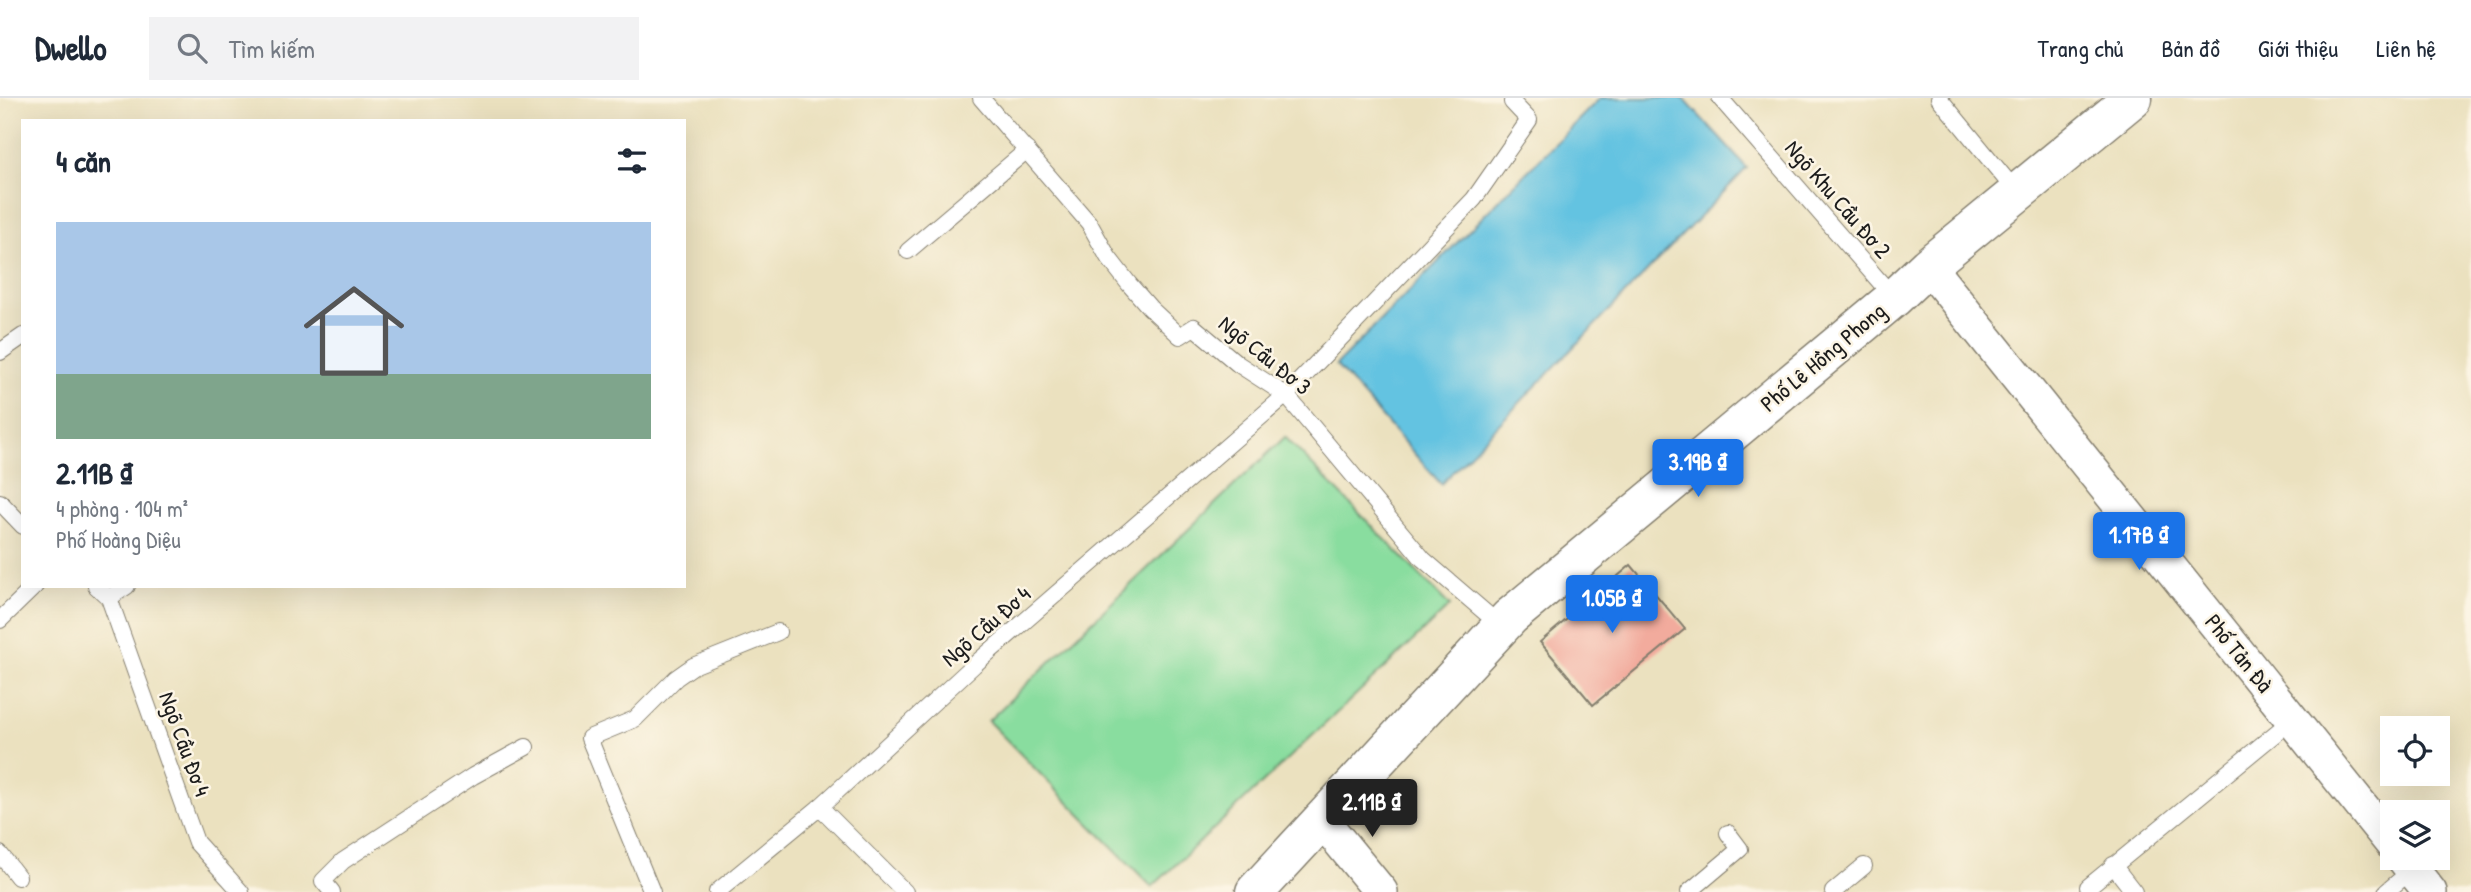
<!DOCTYPE html>
<html lang="vi">
<meta charset="utf-8">
<style>
body{margin:0;font-family:"Patrick Hand",sans-serif;background:#f2f2f3;color:#1f2937;height:100vh;display:flex;flex-direction:column;font-size:26px;white-space:nowrap}
*{box-sizing:border-box;margin:0}
p{font-size:23px;color:#747a83}
.icon{flex:none;width:38px;height:38px;fill:none;stroke:currentColor;stroke-width:2;stroke-linecap:round;stroke-linejoin:round}
.map{position:relative;flex:1;overflow:hidden}
.panel{position:absolute;left:21px;top:21px;width:665px;height:469px;display:flex;flex-direction:column;background:#fff;border-radius:0px;box-shadow:0 7px 28px #0002}
.panel>*{flex:none}
.buttons{position:absolute;left:2380px;top:618px;display:grid;gap:14px}
.buttons a{display:grid;place-items:center;width:70px;height:70px;border-radius:0px;background:#fff;box-shadow:0 7px 28px #0002;font-size:35px}
.price{position:absolute;translate:-50% -60px;padding:0 16px;border-radius:7px;background:#1a73e8;color:#fff;font-size:23px;line-height:46px;filter:drop-shadow(0 2px 4px #0008)}
.price::after{content:'';position:absolute;left:50%;top:42px;width:21px;height:16px;margin-left:-10px;background:inherit;clip-path:polygon(0 0,100% 0,50% 100%)}
.price.selected{background:#222;color:#fff}
ul{padding:0;list-style:none}
li{display:grid;align-content:center;gap:14px;height:371px;padding:0 35px}
li+li{border-top:2px solid #e0e1e3}
li span{display:grid;place-items:center;height:217px;border-radius:0px;color:#555}
li>.icon{margin-inline-start:auto}
span .icon{width:126px;height:126px;fill:#fffc;stroke-width:1}
li b{font-size:30px}
h2{display:flex;justify-content:space-between;align-items:center;height:84px;padding:0 35px;font-size:30px}
header{display:flex;align-items:center;gap:42px;box-sizing:border-box;height:98px;padding:0 35px;background:#fff;border-bottom:2px solid #e0e1e3}
header strong{font-size:33px}
nav{display:flex;gap:38px;margin-inline-start:auto;font-size:24px}
.search{width:490px;height:63px;background:#f2f2f3;display:flex;align-items:center;gap:18px;box-sizing:border-box;padding:0 24px;border-radius:0px;color:#747a83;font-size:26px}
.map>svg:first-child{display:block}
.green{fill:#89dd9f;stroke:#527c5e;stroke-width:2}
.water{fill:#63c3e1;stroke:#40707e;stroke-width:2}
.building{fill:#f2ab9d}
.lines{fill:none;stroke-linecap:round;stroke-linejoin:round}
.lane-casing{stroke:#847e6e;stroke-width:18}
.street-casing{stroke:#847e6e;stroke-width:36}
.secondary-casing{stroke:#847e6e;stroke-width:41}
.lane{stroke:#fff;stroke-width:16}
.street{stroke:#fff;stroke-width:33}
.secondary{stroke:#fff;stroke-width:38}
.labels{text-anchor:middle;stroke-width:5;stroke-linejoin:round;paint-order:stroke}
.street-label{font-size:23px;fill:#1c1c1c;stroke:#fcf5e5}
</style>
<header>
<strong>Dwello</strong>
<div class="search"><svg class="icon" aria-label="search" viewBox="0 0 24 24"><circle cx="10" cy="10" r="6"/><path d="M15 15l6 6"/></svg>Tìm kiếm</div>
<nav><a>Trang chủ</a><a>Bản đồ</a><a>Giới thiệu</a><a>Liên hệ</a></nav>
</header>
<div class="map">
<svg width="2471" height="794" viewBox="0 0 2471 794">
<rect width="100%" height="100%" fill="#fcf5e5"/>
<filter id="ink" filterUnits="userSpaceOnUse"><feTurbulence type="fractalNoise" baseFrequency=".0143" numOctaves="2"/><feDisplacementMap in="SourceGraphic" scale="14" xChannelSelector="R" yChannelSelector="G"/><feConvolveMatrix kernelMatrix="1 2 1 2 8 2 1 2 1" color-interpolation-filters="sRGB"/></filter>
<filter id="wash" filterUnits="userSpaceOnUse"><feTurbulence type="fractalNoise" baseFrequency=".00686" numOctaves="4" result="noise"/><feDisplacementMap in="SourceGraphic" scale="28" xChannelSelector="R" yChannelSelector="G"/><feGaussianBlur stdDeviation="1.57" result="paint"/><feColorMatrix in="noise" values="0 0 0 0 0 0 0 0 0 0 0 0 0 0 0 0 0 1.4 0 .05"/><feComposite in="paint" operator="in"/></filter>
<g filter="url(#wash)">
<rect width="100%" height="100%" fill="#ebe1bf"/>
<path class="green" d="M 1285,339 L 1450,508 L 1152,789 L 988,623 Z"/>
<path class="water" d="M 1600,0 L 1683,0 L 1747,70 L 1441,386 L 1336,267 Z"/>
<g id="blocks">
<path class="building" d="M 1631,467 L 1685,531 L 1593,607 L 1540,544 Z"/>
</g>
</g>
<g filter="url(#ink)">
<use href="#blocks" fill-opacity="0" stroke="#847e6e" stroke-width="2"/>
<g class="lines">
<defs>
<g id="lane">
<path d="M 981,0 L 1089,125 L 1108,159 L 1129,186 L 1150,210 L 1180,238 L 1194,229 L 1238,266 L 1286,297 L 1423,461 L 1501,528"/>
<path d="M 1720,0 L 1894,200"/>
<path d="M 1939,0 L 2018,96"/>
<path d="M 908,153 L 1027,52"/>
<path d="M 0,254 L 23,238"/>
<path d="M 0,404 L 23,428"/>
<path d="M 96,488 L 109,500 L 196,744 L 241,794"/>
<path d="M 109,500 L 127,488"/>
<path d="M 0,522 L 35,488"/>
<path d="M 820,709 L 905,794"/>
<path d="M 0,756 L 18,779"/>
<path d="M 2113,767 L 2134,794"/>
<path d="M 2088,789 L 2292,622"/>
<path d="M 332,794 L 323,783 L 343,763 L 473,678 L 526,649"/>
<path d="M 652,794 L 589,640 L 635,621 L 676,580 L 693,568 L 778,534"/>
<path d="M 717,794 L 820,709 L 974,567 L 1286,297 L 1474,101 L 1529,22 L 1512,4 L 1513,0"/>
<path d="M 1689,794 L 1740,751 L 1728,735"/>
<path d="M 1833,794 L 1864,768"/>
<path d="M 2386,794 L 2413,771"/>
</g>
<g id="street">
<path d="M 1928,168 L 2392,746"/>
<path d="M 1322,722 L 1381,794"/>
<path d="M 2403,760 L 2430,794"/>
</g>
<path id="secondary" d="M 1255,794 L 1510,519 L 1894,200 L 1928,168 L 2133,0"/>
</defs>
<use href="#lane" class="lane-casing"/>
<use href="#street" class="street-casing"/>
<use href="#secondary" class="secondary-casing"/>
<use href="#lane" class="lane"/>
<use href="#street" class="street"/>
<use href="#secondary" class="secondary"/>
</g>
</g>
<g class="labels">
<g class="street-label">
<text transform="translate(1838 101) rotate(49)" y="8">Ngõ Khu Cầu Đơ 2</text>
<text transform="translate(1265 257) rotate(39)" y="8">Ngõ Cầu Đơ 3</text>
<text transform="translate(1823 259) rotate(-40)" y="8">Phố Lê Hồng Phong</text>
<text transform="translate(986 528) rotate(-41)" y="8">Ngõ Cầu Đơ 4</text>
<text transform="translate(2239 555) rotate(51)" y="8">Phố Tản Đà</text>
<text transform="translate(185 646) rotate(70)" y="8">Ngõ Cầu Đơ 4</text>
</g>
</g>
</svg>
<div class="buttons">
<a><svg class="icon" aria-label="locate" viewBox="0 0 24 24"><circle cx="12" cy="12" r="6"/><path d="M12 2v4M12 18v4M2 12h4M18 12h4"/></svg></a>
<a><svg class="icon" aria-label="layers" viewBox="0 0 24 24"><path d="M12 4l9 5-9 5-9-5zM3 14l9 5 9-5"/></svg></a>
</div>
<b class="price" style="left:1698px;top:401px">3.19B ₫</b>
<b class="price" style="left:2139px;top:474px">1.17B ₫</b>
<b class="price" style="left:1612px;top:537px">1.05B ₫</b>
<b class="price selected" style="left:1372px;top:741px">2.11B ₫</b>
<section class="panel">
<h2>4 căn<svg class="icon" aria-label="filters" viewBox="0 0 24 24"><path d="M4 7h16M4 17h16"/><circle cx="9" cy="7" r="2"/><circle cx="15" cy="17" r="2"/></svg></h2>
<ul>
<li><span style="background:linear-gradient(#a9c7e8 70%,#7fa58c 0)"><svg class="icon" aria-label="home" viewBox="0 0 24 24"><path d="M3 11l9-7 9 7M6 9v11h12V9"/></svg></span><div><b>2.11B ₫</b><p>4 phòng · 104 m²</p><p>Phố Hoàng Diệu</p></div></li>
</ul>
</section>
</div>
